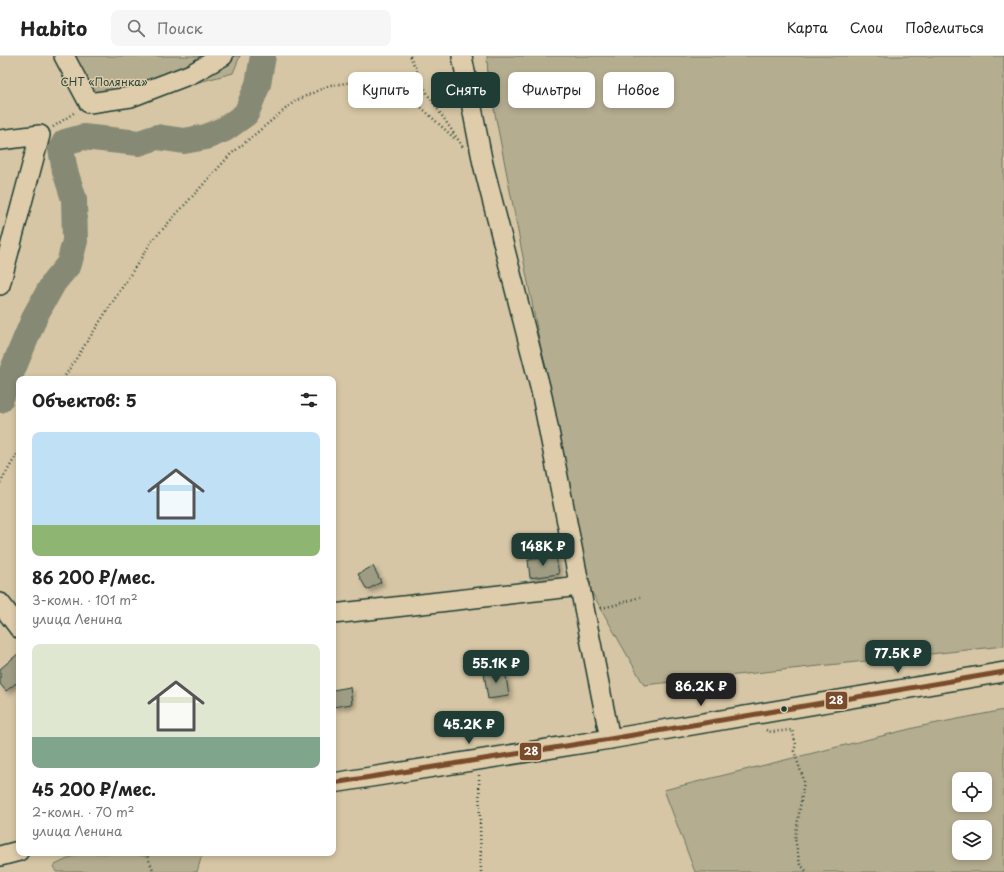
<!DOCTYPE html>
<html lang="ru">
<meta charset="utf-8">
<style>
body{margin:0;font-family:"Playpen Sans",sans-serif;background:#f6f6f6;color:#222;height:100vh;display:flex;flex-direction:column;font-size:15px;white-space:nowrap}
*{box-sizing:border-box;margin:0}
p{font-size:13px;color:#767676}
.icon{flex:none;width:22px;height:22px;fill:none;stroke:currentColor;stroke-width:2;stroke-linecap:round;stroke-linejoin:round}
.map{position:relative;flex:1;overflow:hidden}
.sheet{position:absolute;left:16px;top:320px;width:320px;height:480px;display:flex;flex-direction:column;background:#fff;border-radius:8px;box-shadow:0 2px 6px #0003}
.sheet>*{flex:none}
.banner{position:absolute;left:348px;top:16px;width:380px;height:36px;display:flex;gap:8px}
.buttons{position:absolute;left:952px;top:716px;display:grid;gap:8px}
.buttons a{display:grid;place-items:center;width:40px;height:40px;border-radius:8px;background:#fff;box-shadow:0 2px 6px #0003;font-size:20px}
.price{position:absolute;translate:-50% -34px;padding:0 9px;border-radius:8px;background:#1f3d34;color:#fff;font-size:13px;line-height:26px;filter:drop-shadow(0 1px 2px #0008)}
.price::after{content:'';position:absolute;left:50%;top:24px;width:12px;height:9px;margin-left:-6px;background:inherit;clip-path:polygon(0 0,100% 0,50% 100%)}
.price.current{background:#222;color:#fff}
ul{padding:0;list-style:none}
li{display:grid;align-content:center;gap:8px;height:212px;padding:0 16px}
li span{display:grid;place-items:center;height:124px;border-radius:8px;color:#555}
li>.icon{margin-inline-start:auto}
span .icon{width:72px;height:72px;fill:#fffc;stroke-width:1}
li b{font-size:17px}
h2{display:flex;justify-content:space-between;align-items:center;height:48px;padding:0 16px;font-size:17px}
.chip{padding:0 14px;border-radius:8px;background:#fff;box-shadow:0 2px 6px #0003;font-size:14px;line-height:36px}
.chip.current{background:#1f3d34;color:#fff}
header{display:flex;align-items:center;gap:24px;box-sizing:border-box;height:56px;padding:0 20px;background:#fff;border-bottom:1px solid #e0e0e0}
header strong{font-size:19px}
nav{display:flex;gap:22px;margin-inline-start:auto;font-size:14px}
.search{width:280px;height:36px;background:#f6f6f6;display:flex;align-items:center;gap:10px;box-sizing:border-box;padding:0 14px;border-radius:8px;color:#767676;font-size:15px}
.map>svg:first-child{display:block}
.green{fill:#b5ad90;stroke:#6a7562;fill-rule:evenodd}
.lines{fill:none;stroke-linecap:round;stroke-linejoin:round}
.river{stroke:#868a74;stroke-width:26}
.building{fill:#9e9c82;stroke:#1f3d34;filter:url(#shadow)}
.minor-casing{stroke:#1f3d34;stroke-width:22}
.path{stroke:#1f3d34;stroke-width:2.5;stroke-dasharray:1 3;stroke-linecap:butt}
.minor{stroke:#deccaa;stroke-width:19}
.bus-1-casing{stroke:#deccaa;stroke-width:8}
.bus-1{stroke:#7a4b2a;stroke-width:5}
.bus-dot{fill:#1f3d34;stroke:#deccaa;stroke-width:1.5}
.labels{text-anchor:middle;stroke-width:3;stroke-linejoin:round;paint-order:stroke}
.park-label{font-size:11px;fill:#264339;stroke:#deccaa}
.line-badge{stroke:#deccaa;stroke-width:1.5}
.badge-label{font-size:11px;text-anchor:middle;font-weight:bold;fill:#fff}
</style>
<header>
<strong>Habito</strong>
<div class="search"><svg class="icon" aria-label="search" viewBox="0 0 24 24"><circle cx="10" cy="10" r="6"/><path d="M15 15l6 6"/></svg>Поиск</div>
<nav><a>Карта</a><a>Слои</a><a>Поделиться</a></nav>
</header>
<div class="map">
<svg width="1004" height="816" viewBox="0 0 1004 816">
<defs>
<filter id="shadow"><feDropShadow dx="3.5" dy="3.5" stdDeviation="2" flood-color="#0004"/></filter>
</defs>
<rect width="100%" height="100%" fill="#d6c6a5"/>
<filter id="ink" filterUnits="userSpaceOnUse"><feTurbulence type="fractalNoise" baseFrequency=".025" numOctaves="2"/><feDisplacementMap in="SourceGraphic" scale="8" xChannelSelector="R" yChannelSelector="G"/><feConvolveMatrix kernelMatrix="1 2 1 2 8 2 1 2 1" color-interpolation-filters="sRGB"/></filter>
<g filter="url(#ink)">
<g class="green">
<path d="M 63,0 L 240,0 L 233,17 L 90,55 Z"/>
<path d="M 487,0 L 1004,0 L 1004,590 L 644,629 L 587,528 L 488,22 Z"/>
<path d="M 1004,654 L 1004,816 L 695,816 L 664,734 L 922,670 ZM 959,723 L 985,723 L 985,749 L 959,749 ZM 959,771 L 985,771 L 985,797 L 959,797 Z"/>
<path d="M 80,797 L 131,797 L 148,801 L 151,797 L 205,797 L 201,802 L 197,816 L 56,816 L 53,810 Z"/>
</g>
<g class="lines">
<path class="river" d="M 0,344 L 36,258 L 54,226 L 69,208 L 75,185 L 74,143 L 65,115 L 61,93 L 65,86 L 83,81 L 139,87 L 157,81 L 184,85 L 206,81 L 225,73 L 246,58 L 258,28 L 263,0"/>
</g>
<g class="building">
<path d="M 556,500 L 559,518 L 530,522 L 528,504 Z"/>
<path d="M 373,510 L 381,526 L 367,534 L 358,518 Z"/>
<path d="M 19,597 L 19,625 L 6,635 L 0,628 L 0,613 Z"/>
<path d="M 505,614 L 509,640 L 488,643 L 484,617 Z"/>
<path d="M 350,631 L 352,648 L 333,651 L 333,634 Z"/>
</g>
<g class="lines">
<defs>
<g id="minor">
<path d="M 64,0 L 89,47 L 131,41 L 191,18 L 223,0"/>
<path d="M 462,0 L 483,108 L 541,335 L 610,683"/>
<path d="M 0,84 L 40,79 L 0,229"/>
<path d="M 0,547 L 19,572"/>
<path d="M 333,558 L 580,530"/>
<path d="M 333,727 L 610,683 L 1004,616"/>
<path d="M 0,800 L 19,795"/>
</g>
</defs>
<use href="#minor" class="minor-casing"/>
<g class="path">
<path d="M 410,0 L 428,39 L 463,91"/>
<path d="M 53,71 L 75,56"/>
<path d="M 63,323 L 152,185 L 230,99 L 295,45 L 330,29 L 356,26 L 383,32 L 422,52 L 456,84"/>
<path d="M 0,427 L 19,395"/>
<path d="M 601,552 L 615,549 L 640,541"/>
<path d="M 766,674 L 771,676 L 792,674 L 796,688 L 794,695 L 804,725 L 795,783 L 800,808 L 807,816"/>
<path d="M 479,719 L 481,816"/>
<path d="M 146,797 L 154,816"/>
</g>
<use href="#minor" class="minor"/>
<defs>
<path id="bus-1" d="M 333,727 L 610,683 L 1004,616"/>
</defs>
<use href="#bus-1" class="bus-1-casing"/>
<use href="#bus-1" class="bus-1"/>
</g>
</g>
<circle class="bus-dot" cx="784" cy="653" r="3.5"/>
<g class="labels">
<g class="park-label">
<text x="104" y="30">СНТ «Полянка»</text>
</g>
</g>
<g class="line-badge">
<rect x="825" y="635" width="23" height="19" rx="4" fill="#7a4b2a"/>
<rect x="519" y="686" width="23" height="19" rx="4" fill="#7a4b2a"/>
</g>
<g class="badge-label">
<text x="836" y="648">28</text>
<text x="531" y="699">28</text>
</g>
</svg>
<div class="buttons">
<a><svg class="icon" aria-label="locate" viewBox="0 0 24 24"><circle cx="12" cy="12" r="6"/><path d="M12 2v4M12 18v4M2 12h4M18 12h4"/></svg></a>
<a><svg class="icon" aria-label="layers" viewBox="0 0 24 24"><path d="M12 4l9 5-9 5-9-5zM3 14l9 5 9-5"/></svg></a>
</div>
<b class="price" style="left:543px;top:511px">148K ₽</b>
<b class="price" style="left:898px;top:618px">77.5K ₽</b>
<b class="price" style="left:496px;top:628px">55.1K ₽</b>
<b class="price current" style="left:701px;top:651px">86.2K ₽</b>
<b class="price" style="left:469px;top:689px">45.2K ₽</b>
<div class="banner">
<a class="chip">Купить</a>
<a class="chip current">Снять</a>
<a class="chip">Фильтры</a>
<a class="chip">Новое</a>
</div>
<section class="sheet">
<h2>Объектов: 5<svg class="icon" aria-label="filters" viewBox="0 0 24 24"><path d="M4 7h16M4 17h16"/><circle cx="9" cy="7" r="2"/><circle cx="15" cy="17" r="2"/></svg></h2>
<ul>
<li><span style="background:linear-gradient(#bfe0f5 75%,#8fb573 0)"><svg class="icon" aria-label="home" viewBox="0 0 24 24"><path d="M3 11l9-7 9 7M6 9v11h12V9"/></svg></span><div><b>86 200 ₽/мес.</b><p>3-комн. · 101 m²</p><p>улица Ленина</p></div></li>
<li><span style="background:linear-gradient(#dfe7d0 75%,#7fa58c 0)"><svg class="icon" aria-label="home" viewBox="0 0 24 24"><path d="M3 11l9-7 9 7M6 9v11h12V9"/></svg></span><div><b>45 200 ₽/мес.</b><p>2-комн. · 70 m²</p><p>улица Ленина</p></div></li>
</ul>
</section>
</div>
